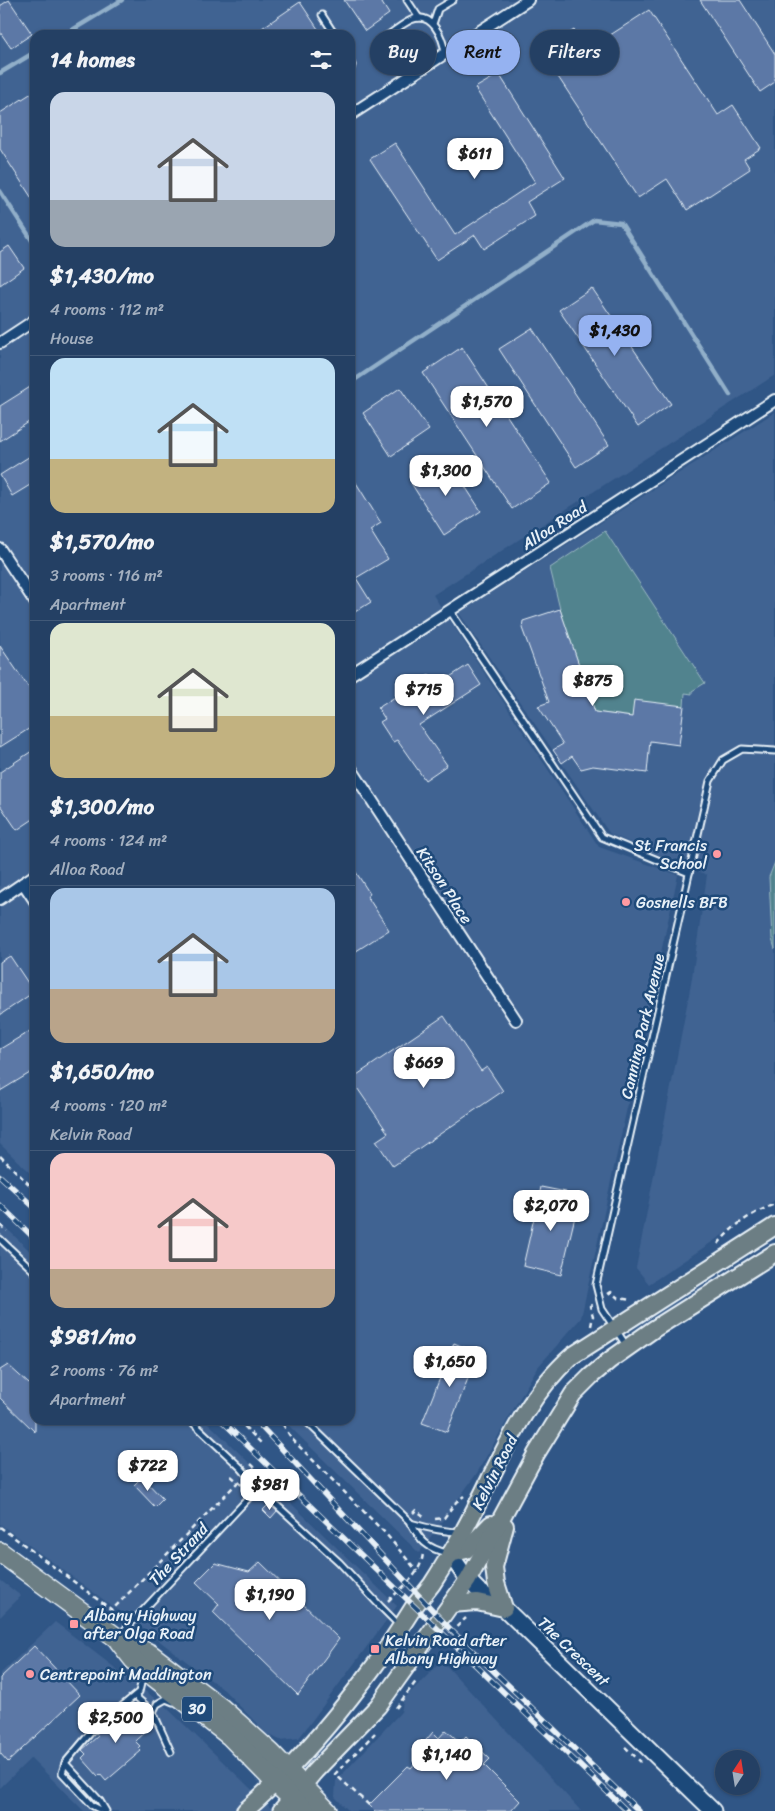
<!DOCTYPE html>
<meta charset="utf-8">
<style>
body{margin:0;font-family:Sriracha,sans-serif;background:#304b6d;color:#f1f3f6;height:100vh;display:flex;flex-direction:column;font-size:19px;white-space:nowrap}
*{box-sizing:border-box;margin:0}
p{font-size:16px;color:#a3afbf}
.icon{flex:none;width:28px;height:28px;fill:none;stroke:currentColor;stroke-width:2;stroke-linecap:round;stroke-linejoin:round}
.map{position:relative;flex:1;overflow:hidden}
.sheet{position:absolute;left:30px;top:30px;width:325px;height:1395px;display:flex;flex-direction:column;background:#244064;border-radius:15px;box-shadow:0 1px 4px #0004,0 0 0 1px #415978}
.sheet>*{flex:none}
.banner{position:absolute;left:370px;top:30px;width:330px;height:45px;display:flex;gap:10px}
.needle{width:32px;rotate:12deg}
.controls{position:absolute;left:715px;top:1750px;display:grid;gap:10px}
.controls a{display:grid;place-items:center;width:45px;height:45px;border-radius:50%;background:#244064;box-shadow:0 1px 4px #0004,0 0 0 1px #415978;font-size:25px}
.price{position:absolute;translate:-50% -42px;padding:0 11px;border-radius:10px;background:#fff;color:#222;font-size:16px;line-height:32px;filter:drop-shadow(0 1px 2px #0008)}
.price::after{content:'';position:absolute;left:50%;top:30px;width:15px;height:11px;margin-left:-8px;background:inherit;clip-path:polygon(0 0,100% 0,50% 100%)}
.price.active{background:#95b2f1;color:#111}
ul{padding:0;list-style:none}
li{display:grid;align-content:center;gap:10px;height:265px;padding:0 20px}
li+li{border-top:1px solid #415978}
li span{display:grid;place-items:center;height:155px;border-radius:15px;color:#555}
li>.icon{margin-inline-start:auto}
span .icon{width:90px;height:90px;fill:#fffc;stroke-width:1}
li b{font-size:21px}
h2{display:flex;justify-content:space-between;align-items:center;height:60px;padding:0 20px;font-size:21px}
.pill{padding:0 18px;border-radius:22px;background:#244064;box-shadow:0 1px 4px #0004,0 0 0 1px #415978;font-size:18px;line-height:45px}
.pill.active{background:#95b2f1;color:#111}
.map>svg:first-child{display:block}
.built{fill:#406392}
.green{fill:#51838e;stroke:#9cbac3}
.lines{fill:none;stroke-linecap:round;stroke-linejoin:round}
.stream{stroke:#91afc9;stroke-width:4.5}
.building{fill:#5c78a6;stroke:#e8f1f8}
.lane-casing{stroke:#e8f1f8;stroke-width:9}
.street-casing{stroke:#e8f1f8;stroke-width:14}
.secondary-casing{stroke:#e8f1f8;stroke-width:19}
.primary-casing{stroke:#e8f1f8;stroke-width:20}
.highway-casing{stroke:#e8f1f8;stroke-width:22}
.path{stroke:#e8f1f8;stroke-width:2.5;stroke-dasharray:5 4;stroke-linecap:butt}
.lane{stroke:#1f4a7a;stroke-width:5}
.street{stroke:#1f4a7a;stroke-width:10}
.secondary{stroke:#1f4a7a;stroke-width:15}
.primary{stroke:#6c7e84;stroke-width:16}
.highway{stroke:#6c7e84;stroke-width:19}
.rail-casing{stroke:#e8f1f8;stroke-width:5.5}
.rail{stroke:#1f4a7a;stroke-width:4;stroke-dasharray:11;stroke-linecap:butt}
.poi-dot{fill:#ff9aa2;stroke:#1f4a7a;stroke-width:2}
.labels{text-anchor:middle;stroke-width:5;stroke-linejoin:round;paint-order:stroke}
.shield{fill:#1f4a7a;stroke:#acbfd2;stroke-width:1}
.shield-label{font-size:15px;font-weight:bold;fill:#e8f1f8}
.street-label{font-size:16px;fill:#e8f1f8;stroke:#1f4a7a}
.poi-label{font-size:16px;fill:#e8f1f8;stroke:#1f4a7a;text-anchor:start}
</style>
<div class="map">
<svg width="775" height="1811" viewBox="0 0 775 1811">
<rect width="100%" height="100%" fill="#305686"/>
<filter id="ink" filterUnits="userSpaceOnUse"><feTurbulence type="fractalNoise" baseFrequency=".02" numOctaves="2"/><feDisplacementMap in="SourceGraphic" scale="10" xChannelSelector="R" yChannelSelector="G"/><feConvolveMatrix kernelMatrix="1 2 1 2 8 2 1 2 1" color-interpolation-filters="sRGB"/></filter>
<g filter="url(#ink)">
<g class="built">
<path d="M 0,0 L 775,0 L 775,375 L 433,595 L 599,847 L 678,875 L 581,1318 L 537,1368 L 477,1473 L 419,1553 L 283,1420 L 350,1420 L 350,35 L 35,35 L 35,1178 L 0,1144 Z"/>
<path d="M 775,412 L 775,1200 L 649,1284 L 636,1268 L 691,984 L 707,875 L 610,834 L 459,613 Z"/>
<path d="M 0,1222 L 35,1256 L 35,1420 L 205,1420 L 397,1606 L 299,1738 L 280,1740 L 267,1734 L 224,1690 L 145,1630 L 0,1524 Z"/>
<path d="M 0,1580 L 21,1596 L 0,1617 Z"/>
<path d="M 55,1622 L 166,1707 L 274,1811 L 84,1811 L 31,1758 L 0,1788 L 0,1674 Z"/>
<path d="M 442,1661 L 581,1811 L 349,1811 L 335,1797 L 336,1781 L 401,1712 L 404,1699 Z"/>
</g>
<g class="green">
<path d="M 605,531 L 705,683 L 692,691 L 692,694 L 685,693 L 684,706 L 632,717 L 595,712 L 560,609 L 550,568 Z"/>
<path d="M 775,862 L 775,949 L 772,939 L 769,877 Z"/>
</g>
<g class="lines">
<g class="stream">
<path d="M 64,35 L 122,0"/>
<path d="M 0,73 L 35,52"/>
<path d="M 0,191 L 35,245"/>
<path d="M 350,383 L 594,220 L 621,223 L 730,395"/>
</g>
</g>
<g class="building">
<path d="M 9,0 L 32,34 L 11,48 L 0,32 L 0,6 Z"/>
<path d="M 344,0 L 380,0 L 389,14 L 365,31 Z"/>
<path d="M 700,0 L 740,0 L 775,54 L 775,82 L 760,92 Z"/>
<path d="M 300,2 L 322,35 L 267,35 L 262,28 Z"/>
<path d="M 649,10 L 718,115 L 733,105 L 761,148 L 744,159 L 750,169 L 687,210 L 667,179 L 638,198 L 541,51 L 574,30 L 587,50 Z"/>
<path d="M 499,74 L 565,178 L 527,202 L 535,216 L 484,249 L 475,235 L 437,260 L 370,159 L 395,143 L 455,235 L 535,182 L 475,88 Z"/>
<path d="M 35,91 L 35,203 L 0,149 L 0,113 Z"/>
<path d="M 9,246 L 24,268 L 0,285 L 0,252 Z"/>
<path d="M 592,288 L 671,404 L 638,427 L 559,310 Z"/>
<path d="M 532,328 L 609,445 L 576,467 L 499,349 Z"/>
<path d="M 462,347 L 551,483 L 512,509 L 423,373 Z"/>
<path d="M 35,384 L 35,418 L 0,441 L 0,406 Z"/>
<path d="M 400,388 L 429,430 L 391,456 L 363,413 Z"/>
<path d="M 35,453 L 35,482 L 12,496 L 0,475 Z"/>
<path d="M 448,460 L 481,511 L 444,535 L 411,483 Z"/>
<path d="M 350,473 L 381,523 L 370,530 L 388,559 L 356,578 L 371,602 L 350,615 Z"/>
<path d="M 560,609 L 595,712 L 632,717 L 634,700 L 684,706 L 679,745 L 650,741 L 647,773 L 593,766 L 581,769 L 572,756 L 562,763 L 553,750 L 563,744 L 538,706 L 549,702 L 522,628 L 523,621 Z"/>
<path d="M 0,646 L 35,697 L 35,725 L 0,747 Z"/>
<path d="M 468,665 L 481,685 L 419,725 L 447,765 L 425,780 L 397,740 L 393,742 L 380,722 L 385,719 L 378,708 L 429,675 L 436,686 Z"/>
<path d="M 35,749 L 35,818 L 17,830 L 0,805 L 0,772 Z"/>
<path d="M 350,863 L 370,894 L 367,896 L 389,930 L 350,955 Z"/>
<path d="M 10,956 L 34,992 L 0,1015 L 0,962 Z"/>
<path d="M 444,1016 L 481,1071 L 487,1067 L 503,1091 L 393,1166 L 376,1141 L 388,1133 L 351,1079 Z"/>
<path d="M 35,1028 L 35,1070 L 0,1091 L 0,1049 Z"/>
<path d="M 541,1187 L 566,1192 L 565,1201 L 578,1204 L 561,1275 L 523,1266 Z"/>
<path d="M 454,1343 L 478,1353 L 447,1432 L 422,1423 Z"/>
<path d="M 8,1365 L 29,1384 L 35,1377 L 35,1432 L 0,1398 L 0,1370 Z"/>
<path d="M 142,1477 L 163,1499 L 155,1507 L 134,1485 Z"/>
<path d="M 269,1504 L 277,1511 L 271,1518 L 263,1510 Z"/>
<path d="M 260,1562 L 339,1639 L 298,1695 L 213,1612 L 219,1604 L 196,1582 L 215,1563 L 249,1572 Z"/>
<path d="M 34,1646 L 80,1695 L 8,1762 L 0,1753 L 0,1678 Z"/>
<path d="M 127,1708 L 132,1714 L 136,1711 L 151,1726 L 135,1741 L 140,1746 L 138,1748 L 141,1751 L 106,1781 L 100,1774 L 98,1776 L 82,1758 L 86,1754 L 82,1750 L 98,1736 L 96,1734 Z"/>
<path d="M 446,1730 L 460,1742 L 466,1736 L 490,1759 L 484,1765 L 520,1801 L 511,1811 L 375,1811 L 369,1805 L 408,1766 L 411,1768 L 425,1752 L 421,1746 L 433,1732 L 439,1738 Z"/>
</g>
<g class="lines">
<defs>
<g id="lane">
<path d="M 407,0 L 419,18"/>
<path d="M 322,15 L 335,35"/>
<path d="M 433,24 L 438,9 L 453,0"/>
<path d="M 379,42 C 389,35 400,25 411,20 C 432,10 443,38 445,53"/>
<path d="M 350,61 L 352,65 L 350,71"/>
<path d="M 450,611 L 602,837 L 689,873"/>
<path d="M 0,1239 L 35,1272"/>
<path d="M 626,1345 L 602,1309 L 596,1285 L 710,781 L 723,760 L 742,749 L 775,751"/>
<path d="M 190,1420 L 241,1468 L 258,1488 L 339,1562 L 381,1607 L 401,1627 L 411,1653"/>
<path d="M 305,1420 L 410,1522 C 420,1540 426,1548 447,1553"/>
<path d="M 410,1523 C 427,1528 443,1532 460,1532"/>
<path d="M 119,1636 L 258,1488"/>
<path d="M 135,1696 L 153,1712"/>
<path d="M 171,1752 L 153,1712 L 157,1704 L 166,1699 L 173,1702"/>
<path d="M 65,1763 L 100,1801 L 106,1811"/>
<path d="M 103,1811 L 93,1806 L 62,1773 L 65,1763 L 92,1731 L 139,1692 L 143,1675"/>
</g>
<g id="street">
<path d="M 350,115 L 528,0"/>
<path d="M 0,343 L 35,320"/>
<path d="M 0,549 L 35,602"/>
<path d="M 350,675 L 775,400"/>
<path d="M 350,767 L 516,1020"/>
<path d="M 23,883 L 35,901"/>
<path d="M 0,899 L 35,875"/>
</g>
<path id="secondary" d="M 450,1554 L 468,1580 L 479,1591 L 504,1608 L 713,1811"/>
<g id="primary">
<path d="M 450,1554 L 466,1550 L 491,1524"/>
<path d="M 451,1604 L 477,1602 L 504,1608 L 496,1583 L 494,1567 L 505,1526"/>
<path d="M 245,1811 C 294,1768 337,1717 375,1665 C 389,1646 401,1627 413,1608 C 419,1600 426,1592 432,1584 C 443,1567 453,1550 463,1532 C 496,1473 519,1402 572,1356 L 775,1226"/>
<path d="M 281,1811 L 315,1771 L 378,1706 L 468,1580 L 536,1454 L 573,1394 L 591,1376 L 610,1360 L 654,1329 L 775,1253"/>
</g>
<g id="highway">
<path d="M 0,1552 L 117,1638 L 150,1654 L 221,1708 L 271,1753 L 327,1811"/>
<path d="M 119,1641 L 134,1660 L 144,1669 L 230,1736 L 276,1783 L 305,1811"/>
</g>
</defs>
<use href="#lane" class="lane-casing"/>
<use href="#street" class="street-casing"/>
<use href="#secondary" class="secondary-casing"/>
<use href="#primary" class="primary-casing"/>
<use href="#highway" class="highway-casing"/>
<g class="path">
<path d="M 0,1156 L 35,1190"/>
<path d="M 0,1225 L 7,1231"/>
<path d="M 718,1244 C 733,1225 752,1213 775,1204"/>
<path d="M 608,1294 L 611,1292 L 618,1298 L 632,1300"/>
<path d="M 591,1326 L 593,1316 L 590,1306 L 593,1304"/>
<path d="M 238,1420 L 262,1444"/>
<path d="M 275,1420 L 282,1423 L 292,1439 L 386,1534 L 417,1571"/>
<path d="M 251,1464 L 286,1496"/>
<path d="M 231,1476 L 243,1486"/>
<path d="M 413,1513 L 416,1510 L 425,1517"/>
<path d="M 435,1519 L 444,1518 L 456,1502 L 464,1496"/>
<path d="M 0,1527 L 112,1610 L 238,1482"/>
<path d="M 388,1601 C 403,1586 422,1574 423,1552"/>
<path d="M 450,1633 L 466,1618"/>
<path d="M 396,1708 L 417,1680"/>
<path d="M 625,1747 L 641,1762"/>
<path d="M 369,1805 L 335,1774 L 375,1733"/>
</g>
<use href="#lane" class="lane"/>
<use href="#street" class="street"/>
<use href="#secondary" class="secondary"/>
<use href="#primary" class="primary"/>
<use href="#highway" class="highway"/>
<defs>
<g id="rail">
<path d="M 0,1176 L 35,1208"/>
<path d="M 0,1205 L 35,1239"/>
<path d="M 221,1420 L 627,1811"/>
<path d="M 255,1420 L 452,1631 L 639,1811"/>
</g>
</defs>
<use href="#rail" class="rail-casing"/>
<use href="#rail" class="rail"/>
</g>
</g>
<g class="poi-dot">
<circle cx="717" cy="854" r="5"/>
<circle cx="626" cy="902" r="5"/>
<rect x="69" y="1619" width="10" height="10" rx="2.5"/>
<rect x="370" y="1644" width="10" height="10" rx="2.5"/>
<circle cx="30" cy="1674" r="5"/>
</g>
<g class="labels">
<rect class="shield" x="182" y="1696.5" width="30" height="25" rx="4"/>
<g class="shield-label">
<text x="197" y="1714">30</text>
</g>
<g class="street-label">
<text transform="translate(554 525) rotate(-33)" y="6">Alloa Road</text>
<text transform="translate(445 885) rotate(57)" y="6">Kitson Place</text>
<text transform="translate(642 1026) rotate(-77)" y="6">Canning Park Avenue</text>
<text transform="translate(494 1472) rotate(-63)" y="6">Kelvin Road</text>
<text transform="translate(178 1554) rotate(-47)" y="6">The Strand</text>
<text transform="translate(574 1651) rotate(44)" y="6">The Crescent</text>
</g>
<g class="poi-label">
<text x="707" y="851" text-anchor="end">St Francis<tspan x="707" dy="18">School</tspan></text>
<text x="636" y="908">Gosnells BFB</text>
<text x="84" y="1621">Albany Highway<tspan x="84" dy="18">after Olga Road</tspan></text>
<text x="385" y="1646">Kelvin Road after<tspan x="385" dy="18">Albany Highway</tspan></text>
<text x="40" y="1680">Centrepoint Maddington</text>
</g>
</g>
</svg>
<div class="controls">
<a><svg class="needle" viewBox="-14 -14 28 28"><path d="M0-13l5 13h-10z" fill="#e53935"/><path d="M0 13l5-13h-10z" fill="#a3afbf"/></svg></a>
</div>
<b class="price" style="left:475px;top:180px">$611</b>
<b class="price active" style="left:615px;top:357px">$1,430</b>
<b class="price" style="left:487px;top:428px">$1,570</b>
<b class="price" style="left:446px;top:497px">$1,300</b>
<b class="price" style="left:593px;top:707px">$875</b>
<b class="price" style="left:424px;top:716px">$715</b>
<b class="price" style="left:424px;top:1089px">$669</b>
<b class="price" style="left:551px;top:1232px">$2,070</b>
<b class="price" style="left:450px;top:1388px">$1,650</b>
<b class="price" style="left:148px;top:1492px">$722</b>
<b class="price" style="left:270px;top:1511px">$981</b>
<b class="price" style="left:270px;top:1621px">$1,190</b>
<b class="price" style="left:116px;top:1744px">$2,500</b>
<b class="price" style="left:447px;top:1781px">$1,140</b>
<div class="banner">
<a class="pill">Buy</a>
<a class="pill active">Rent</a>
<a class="pill">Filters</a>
</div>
<section class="sheet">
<h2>14 homes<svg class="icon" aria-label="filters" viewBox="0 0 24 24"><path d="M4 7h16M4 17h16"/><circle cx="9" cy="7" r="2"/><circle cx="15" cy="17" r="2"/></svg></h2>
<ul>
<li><span style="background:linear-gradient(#c9d6e8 70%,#9aa5b1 0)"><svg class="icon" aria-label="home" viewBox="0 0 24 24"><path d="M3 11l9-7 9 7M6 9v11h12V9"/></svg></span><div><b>$1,430/mo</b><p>4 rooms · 112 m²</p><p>House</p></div></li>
<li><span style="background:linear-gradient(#bfe0f5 65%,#c2b280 0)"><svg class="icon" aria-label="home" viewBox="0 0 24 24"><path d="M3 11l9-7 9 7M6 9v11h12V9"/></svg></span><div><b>$1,570/mo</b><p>3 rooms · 116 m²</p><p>Apartment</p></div></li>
<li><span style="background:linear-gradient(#dfe7d0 60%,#c2b280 0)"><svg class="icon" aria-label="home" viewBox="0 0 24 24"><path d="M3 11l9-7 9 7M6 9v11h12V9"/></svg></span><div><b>$1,300/mo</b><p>4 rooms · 124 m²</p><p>Alloa Road</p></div></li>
<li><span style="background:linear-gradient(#a9c7e8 65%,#b9a48a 0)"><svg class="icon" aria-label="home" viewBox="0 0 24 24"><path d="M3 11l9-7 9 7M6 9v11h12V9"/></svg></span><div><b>$1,650/mo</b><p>4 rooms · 120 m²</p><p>Kelvin Road</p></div></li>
<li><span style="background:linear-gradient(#f6c9c9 75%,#b9a48a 0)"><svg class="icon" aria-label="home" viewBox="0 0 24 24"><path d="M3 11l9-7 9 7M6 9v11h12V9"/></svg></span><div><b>$981/mo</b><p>2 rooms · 76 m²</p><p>Apartment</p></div></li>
</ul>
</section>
</div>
